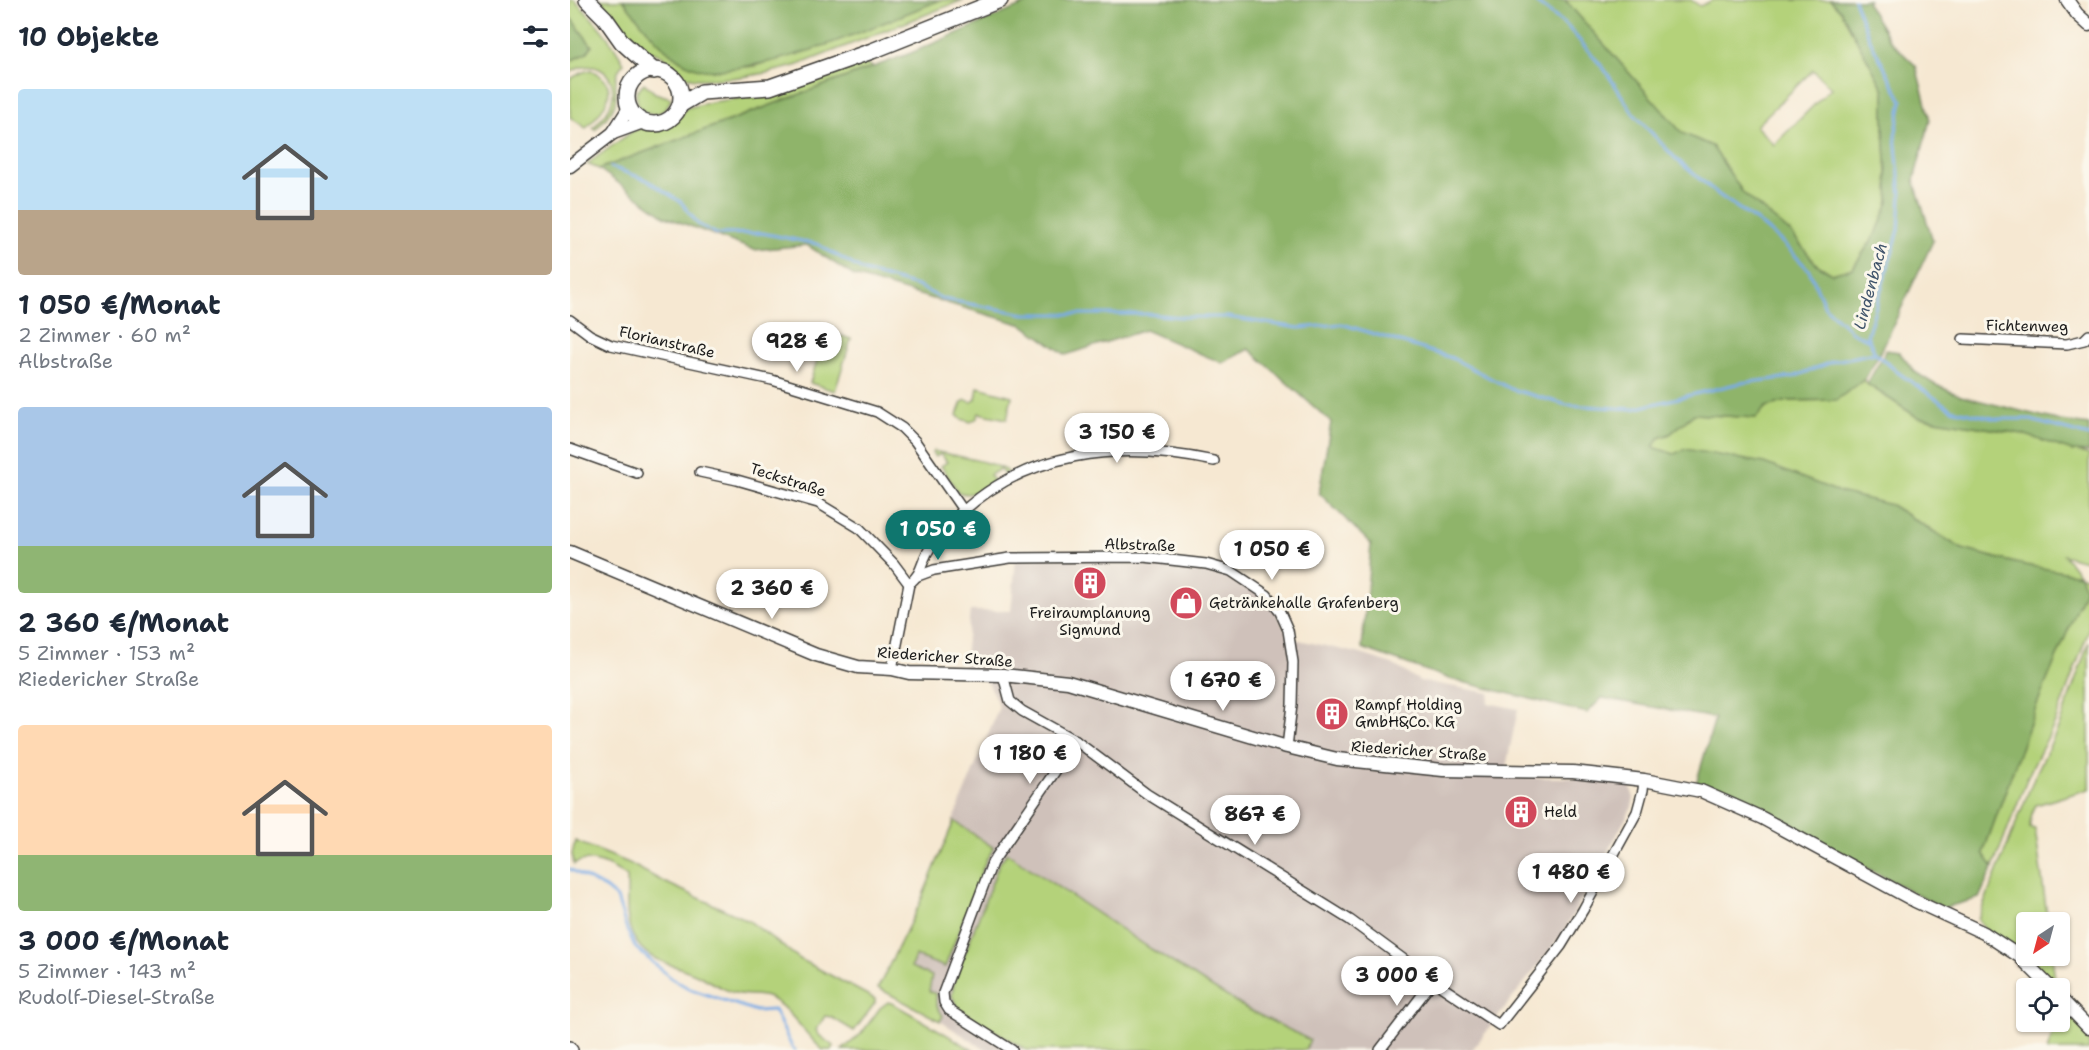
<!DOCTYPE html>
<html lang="de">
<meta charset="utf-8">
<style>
body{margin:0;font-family:"Shantell Sans",sans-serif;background:#f6f6f7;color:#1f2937;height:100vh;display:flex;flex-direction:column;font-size:22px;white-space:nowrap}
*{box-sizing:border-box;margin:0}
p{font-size:20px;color:#747a83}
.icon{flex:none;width:33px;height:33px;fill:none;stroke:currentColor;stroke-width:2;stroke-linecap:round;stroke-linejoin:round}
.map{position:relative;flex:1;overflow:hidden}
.side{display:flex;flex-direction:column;background:#fff;width:570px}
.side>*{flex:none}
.needle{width:39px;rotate:216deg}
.fabs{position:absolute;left:1446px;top:912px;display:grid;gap:12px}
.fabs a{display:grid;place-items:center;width:54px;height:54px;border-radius:6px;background:#fff;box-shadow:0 2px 4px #0004;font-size:30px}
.price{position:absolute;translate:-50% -51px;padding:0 14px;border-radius:21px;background:#fff;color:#222;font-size:20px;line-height:39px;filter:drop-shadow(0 2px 3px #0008)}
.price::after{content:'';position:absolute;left:50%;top:36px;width:18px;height:14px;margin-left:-9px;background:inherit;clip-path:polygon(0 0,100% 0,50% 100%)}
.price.active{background:#0f766e;color:#fff}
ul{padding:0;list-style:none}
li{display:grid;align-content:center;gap:12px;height:318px;padding:0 18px}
li span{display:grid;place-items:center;height:186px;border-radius:6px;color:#555}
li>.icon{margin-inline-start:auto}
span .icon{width:108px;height:108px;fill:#fffc;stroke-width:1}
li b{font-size:26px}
h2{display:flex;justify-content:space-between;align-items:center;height:72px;padding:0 18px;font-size:26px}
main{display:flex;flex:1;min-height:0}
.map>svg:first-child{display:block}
.industrial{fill:#cfc1ba}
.green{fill:#b4d27a;stroke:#68774b;stroke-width:1.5;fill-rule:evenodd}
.forest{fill:#8fb46a;stroke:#566843;stroke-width:1.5}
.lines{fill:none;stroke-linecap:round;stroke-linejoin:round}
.stream{stroke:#79abe5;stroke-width:3}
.minor-casing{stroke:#3d3b37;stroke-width:12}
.tertiary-casing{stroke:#3d3b37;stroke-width:15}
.primary-casing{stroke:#3d3b37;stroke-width:18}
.minor{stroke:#fff;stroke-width:9}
.tertiary{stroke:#fff;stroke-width:12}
.primary{stroke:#fff;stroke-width:15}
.labels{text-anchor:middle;stroke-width:6;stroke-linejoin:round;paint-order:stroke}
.street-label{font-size:15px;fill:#1c1c1c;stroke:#fbf7ec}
.poi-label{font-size:15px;fill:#1c1c1c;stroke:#fbf7ec;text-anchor:start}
.water-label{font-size:16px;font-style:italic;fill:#41556c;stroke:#fbf7ec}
</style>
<main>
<section class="side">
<h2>10 Objekte<svg class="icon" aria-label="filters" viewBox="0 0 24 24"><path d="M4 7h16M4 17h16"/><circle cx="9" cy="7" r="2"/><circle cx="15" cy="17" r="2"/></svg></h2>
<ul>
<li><span style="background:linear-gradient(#bfe0f5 65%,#b9a48a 0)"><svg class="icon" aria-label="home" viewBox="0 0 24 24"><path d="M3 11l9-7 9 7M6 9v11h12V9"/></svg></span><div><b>1 050 €/Monat</b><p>2 Zimmer · 60 m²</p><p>Albstraße</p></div></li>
<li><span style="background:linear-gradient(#a9c7e8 75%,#8fb573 0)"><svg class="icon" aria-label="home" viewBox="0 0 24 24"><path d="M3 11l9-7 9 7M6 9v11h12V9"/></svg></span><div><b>2 360 €/Monat</b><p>5 Zimmer · 153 m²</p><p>Riedericher Straße</p></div></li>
<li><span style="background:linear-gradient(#ffd9b3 70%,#8fb573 0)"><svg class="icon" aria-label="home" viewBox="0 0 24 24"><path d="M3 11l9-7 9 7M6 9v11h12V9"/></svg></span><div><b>3 000 €/Monat</b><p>5 Zimmer · 143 m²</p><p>Rudolf-Diesel-Straße</p></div></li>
</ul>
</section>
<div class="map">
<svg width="1519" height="1050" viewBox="0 0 1519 1050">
<rect width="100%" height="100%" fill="#fbf7ec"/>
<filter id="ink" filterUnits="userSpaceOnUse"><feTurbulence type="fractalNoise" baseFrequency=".0167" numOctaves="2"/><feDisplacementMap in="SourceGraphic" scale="12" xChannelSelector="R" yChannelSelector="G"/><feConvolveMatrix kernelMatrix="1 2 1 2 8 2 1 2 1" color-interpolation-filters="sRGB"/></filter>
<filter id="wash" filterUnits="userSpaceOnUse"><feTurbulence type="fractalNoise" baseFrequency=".008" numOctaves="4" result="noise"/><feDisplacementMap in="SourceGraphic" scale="24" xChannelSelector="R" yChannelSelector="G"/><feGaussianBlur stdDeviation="1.35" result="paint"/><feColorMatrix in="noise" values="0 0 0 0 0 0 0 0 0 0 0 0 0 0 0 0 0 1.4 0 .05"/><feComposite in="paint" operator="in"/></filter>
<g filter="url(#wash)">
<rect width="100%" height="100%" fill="#f6e8d2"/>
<path class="industrial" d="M 574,557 L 661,571 L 697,595 L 720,638 L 791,654 L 822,664 L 850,681 L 920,693 L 918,703 L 948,709 L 934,777 L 1014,778 L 1055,783 L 1060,786 L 1064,798 L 1062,807 L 993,933 L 902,1050 L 416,1050 L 370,1021 L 308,988 L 349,905 L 429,707 L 420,686 L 411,674 L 393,674 L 400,611 L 441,611 L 446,558 Z"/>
<g class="green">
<path d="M 0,0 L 4,0 C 24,19 41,39 54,63 C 40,78 49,87 45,103 C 42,114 32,122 25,130 L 23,128 C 31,119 40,111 42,100 C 48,72 22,57 0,73 L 0,61 L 17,53 L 22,46 L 0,17 Z"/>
<path d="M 29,0 L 53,0 L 89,43 L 141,70 L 186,66 L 293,30 L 370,0 L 393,0 L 228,65 C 201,73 174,78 145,79 C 137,79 128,80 121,78 C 102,74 96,47 73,53 L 54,27 Z"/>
<path d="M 995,0 L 1121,0 L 1130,6 L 1143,0 L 1260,0 L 1271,11 L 1314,90 L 1314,130 L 1319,202 L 1307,232 L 1283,268 L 1262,274 L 1246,264 L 1222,234 L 1173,193 L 1142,146 L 1112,133 ZM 1243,70 L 1261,88 L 1204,145 L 1186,126 Z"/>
<path d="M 293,62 L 303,67 L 29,169 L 17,164 L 63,131 L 73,127 L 90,128 L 100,124 L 116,108 L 142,102 L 207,93 L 261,76 Z"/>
<path d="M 21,70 C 55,86 33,111 16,128 L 0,117 L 0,79 L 13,72 Z"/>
<path d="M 74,83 L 85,93 L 101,98 C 97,115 79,120 68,106 L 66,93 Z"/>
<path d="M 256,331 L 281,339 L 265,391 L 240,383 Z"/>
<path d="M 1295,379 L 1297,384 L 1347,417 L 1454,434 L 1519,455 L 1519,562 L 1494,555 L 1510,575 L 1519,579 L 1519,630 L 1484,725 L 1458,776 L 1423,867 L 1413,853 L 1467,704 L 1515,590 L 1445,563 L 1392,549 L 1321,505 L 1104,454 L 1082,447 L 1089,438 L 1100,434 L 1124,414 L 1186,418 L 1195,407 L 1218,401 L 1266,400 Z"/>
<path d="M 408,387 L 442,396 L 437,419 L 409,413 L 407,418 L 401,422 L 391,419 L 387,415 L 392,402 L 396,400 L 402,402 L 406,399 Z"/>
<path d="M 364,451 C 379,455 430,463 438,472 L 434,475 L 430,469 L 420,475 L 424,481 C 412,488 403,498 388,492 L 371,466 L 377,462 L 371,454 L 365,457 L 362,453 Z"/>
<path d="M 1519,642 L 1519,789 L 1466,805 C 1461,813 1460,819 1460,828 L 1465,829 L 1478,922 L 1456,922 L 1456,956 L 1482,956 L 1486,987 L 1414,928 L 1408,919 L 1464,778 L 1489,726 Z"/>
<path d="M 384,821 L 424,848 L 416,860 L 375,967 L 345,956 L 341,967 L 362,976 L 359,991 L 366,994 L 366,1004 L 373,1016 L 370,1021 L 308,988 L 349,905 Z"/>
<path d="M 5,841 L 59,863 L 92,881 L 179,921 L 230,959 L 305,999 L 305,1003 L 284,1031 L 261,1017 L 255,1016 L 246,1030 L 249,1035 L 263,1046 L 261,1050 L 253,1050 C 236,1036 217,1004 197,997 C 187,994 175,996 165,993 C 150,989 138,979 123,973 C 100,963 76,962 63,936 C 54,918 58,896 57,877 C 44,867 19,854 4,864 L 2,854 Z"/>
<path d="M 437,853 L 581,949 L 677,1009 L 740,1040 L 735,1050 L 456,1050 L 389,1009 L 382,996 L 384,982 L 429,864 Z"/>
<path d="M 318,1002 L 324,1004 L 403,1050 L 272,1050 L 291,1034 L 310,1008 Z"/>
<path d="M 1490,1004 L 1519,1033 L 1519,1050 L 1477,1050 L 1487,1022 L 1490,1022 Z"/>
</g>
<g class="forest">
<path d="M 53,0 L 370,0 C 304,26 228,62 157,69 C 147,70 136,72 126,68 C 96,59 72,23 53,0 Z"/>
<path d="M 465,0 L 995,0 L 1112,133 L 1142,146 L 1173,193 L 1222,234 L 1246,264 L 1262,274 L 1283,268 L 1307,232 L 1319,202 L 1314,130 L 1314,90 L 1271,11 L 1260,0 L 1299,0 L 1297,3 L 1320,41 L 1346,66 L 1360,120 L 1344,180 L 1363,241 L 1313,347 L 1295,379 L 1266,400 L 1218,401 L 1196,407 L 1186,418 L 1124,414 L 1100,434 L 1089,438 L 1083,447 L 1104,454 L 1115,449 L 1194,463 L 1269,492 L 1321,505 L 1392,549 L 1445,563 L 1510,575 L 1515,590 L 1467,704 L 1413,853 L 1423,867 L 1409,898 L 1373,908 L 1143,788 L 1126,784 L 1145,718 L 1032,698 L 1017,713 L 880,679 L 792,648 L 801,544 L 749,493 L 761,422 L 679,349 L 652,363 L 575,330 L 496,355 L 453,325 L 284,276 L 237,245 L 184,250 L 96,217 L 29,169 L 341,53 Z"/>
<path d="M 0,17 L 22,46 L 17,53 L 0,61 Z"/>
<path d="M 1316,350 L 1329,352 L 1345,372 L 1364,384 L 1391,396 L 1491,421 L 1519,425 L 1519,452 L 1502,451 L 1453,434 L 1347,417 L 1297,384 Z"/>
</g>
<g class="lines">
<g class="stream">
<path d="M 963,0 L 997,26 L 1035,70 L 1063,113 L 1106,159 L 1149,195 L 1188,222 L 1212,242 L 1239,270 L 1255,307 L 1282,332 L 1299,340"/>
<path d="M 1284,0 L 1299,38 L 1332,101 L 1325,136 L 1331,195 L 1329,230 L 1297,336 L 1305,353 L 1330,374 L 1381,409 L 1427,419 L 1457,419 L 1519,436"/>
<path d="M 41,167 L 77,180 L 111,202 L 128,224 L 147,234 L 192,233 L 247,244 L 294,271 L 347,286 L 373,299 L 455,314 L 578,314 L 611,317 L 657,317 L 729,328 L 772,324 L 882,358 L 941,389 L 997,405 L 1063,409 L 1170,383 L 1223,377 L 1264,361 L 1305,353"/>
<path d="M 0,869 L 35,888 L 47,898 L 57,930 L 66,948 L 101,978 L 120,989 L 186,1011 L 204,1010 L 222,1047 L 225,1050"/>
</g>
</g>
</g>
<g filter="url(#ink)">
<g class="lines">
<defs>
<g id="minor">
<path d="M 0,320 L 20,335 L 41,345 L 202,380 L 307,412 L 332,428 L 345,441 L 393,510"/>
<path d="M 1393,339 L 1497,344 L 1514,340 L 1519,335"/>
<path d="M 0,449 L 67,473"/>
<path d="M 130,472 L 167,480 L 248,503 L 289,528 L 324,564 L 339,584"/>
<path d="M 348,576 L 364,570 L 440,558 L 574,557 L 636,564 L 661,571 L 697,595 L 710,612 L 718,630 L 723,662 L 722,705 L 717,747"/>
<path d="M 322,669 L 339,584 C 352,573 350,567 357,553 C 363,542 374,530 383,521 C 453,449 551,441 644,461"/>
<path d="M 433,675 L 440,701 L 452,711 L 506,741 L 577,794 L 780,920 L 863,981 L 929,1025 L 991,946 L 1013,910 L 1067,812 L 1073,790 L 1074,780"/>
<path d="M 0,1046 L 3,1050"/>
<path d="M 442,1050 L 379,1010 L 374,1002 L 373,993 L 422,863 L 506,741"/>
<path d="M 810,1050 L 863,981"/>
</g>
<g id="tertiary">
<path d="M 1497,0 L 1507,14 L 1519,25"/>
<path d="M 43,133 L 73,122"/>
<path d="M 0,166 L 43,133 L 59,108"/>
<path d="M 0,552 L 246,655 L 288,667 L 322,669 L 339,673 L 433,675 L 498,682 L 717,747 L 767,759 L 873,770 L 1003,772 L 1074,780 L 1131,791 L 1192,818 L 1345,901 L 1414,933 L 1449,956 L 1481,988"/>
<path d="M 1490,998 L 1519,1028"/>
</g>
<g id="primary">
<path d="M 17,0 L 35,18 L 52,42 L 84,71"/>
<circle cx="84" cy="97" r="27"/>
<path d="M 110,105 L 132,92 L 200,87 L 302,51 L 430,0"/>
</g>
</defs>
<use href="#minor" class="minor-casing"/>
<use href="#tertiary" class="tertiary-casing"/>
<use href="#primary" class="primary-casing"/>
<use href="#minor" class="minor"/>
<use href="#tertiary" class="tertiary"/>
<use href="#primary" class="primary"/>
</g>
</g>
<defs>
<symbol id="building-disc" viewBox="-11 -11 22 22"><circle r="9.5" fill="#d1495b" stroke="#fbf7ec"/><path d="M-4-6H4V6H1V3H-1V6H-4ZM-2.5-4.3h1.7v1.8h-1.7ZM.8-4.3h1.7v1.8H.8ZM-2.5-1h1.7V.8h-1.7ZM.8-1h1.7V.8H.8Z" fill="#fff"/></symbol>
<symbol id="shop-disc" viewBox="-11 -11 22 22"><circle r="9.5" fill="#d1495b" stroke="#fbf7ec"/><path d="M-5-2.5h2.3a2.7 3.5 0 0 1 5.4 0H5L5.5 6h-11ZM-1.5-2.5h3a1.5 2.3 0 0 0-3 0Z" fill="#fff"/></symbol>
</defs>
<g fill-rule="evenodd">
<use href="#building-disc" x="501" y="564" width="38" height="38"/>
<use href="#shop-disc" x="597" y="584" width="38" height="38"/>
<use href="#building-disc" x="743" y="695" width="38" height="38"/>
<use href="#building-disc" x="932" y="793" width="38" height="38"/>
</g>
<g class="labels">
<g class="street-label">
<text transform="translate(1457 326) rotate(1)" y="5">Fichtenweg</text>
<text transform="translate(97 342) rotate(13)" y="5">Florianstraße</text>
<text transform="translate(218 480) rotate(18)" y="5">Teckstraße</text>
<text transform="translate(570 545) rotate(2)" y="5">Albstraße</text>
<text transform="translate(375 657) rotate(4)" y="5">Riedericher Straße</text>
<text transform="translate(849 751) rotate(4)" y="5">Riedericher Straße</text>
</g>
<g class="poi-label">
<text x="639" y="608">Getränkehalle Grafenberg</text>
<text x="520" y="618" text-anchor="middle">Freiraumplanung<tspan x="520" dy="17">Sigmund</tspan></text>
<text x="785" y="710">Rampf Holding<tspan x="785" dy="17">GmbH&amp;Co. KG</tspan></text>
<text x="974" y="817">Held</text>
</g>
<g class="water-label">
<text transform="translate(1300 286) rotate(-75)" y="6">Lindenbach</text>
</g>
</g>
</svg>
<div class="fabs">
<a><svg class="needle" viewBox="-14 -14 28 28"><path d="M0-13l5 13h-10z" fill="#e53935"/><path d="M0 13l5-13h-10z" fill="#747a83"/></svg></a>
<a><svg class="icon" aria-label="locate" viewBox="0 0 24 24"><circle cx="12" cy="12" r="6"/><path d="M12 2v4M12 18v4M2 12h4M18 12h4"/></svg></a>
</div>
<b class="price" style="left:227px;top:373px">928 €</b>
<b class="price" style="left:547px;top:464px">3 150 €</b>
<b class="price active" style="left:368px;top:561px">1 050 €</b>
<b class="price" style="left:702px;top:581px">1 050 €</b>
<b class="price" style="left:202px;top:620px">2 360 €</b>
<b class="price" style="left:653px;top:712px">1 670 €</b>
<b class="price" style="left:460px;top:785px">1 180 €</b>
<b class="price" style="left:685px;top:846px">867 €</b>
<b class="price" style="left:1001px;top:904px">1 480 €</b>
<b class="price" style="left:827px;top:1007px">3 000 €</b>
</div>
</main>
